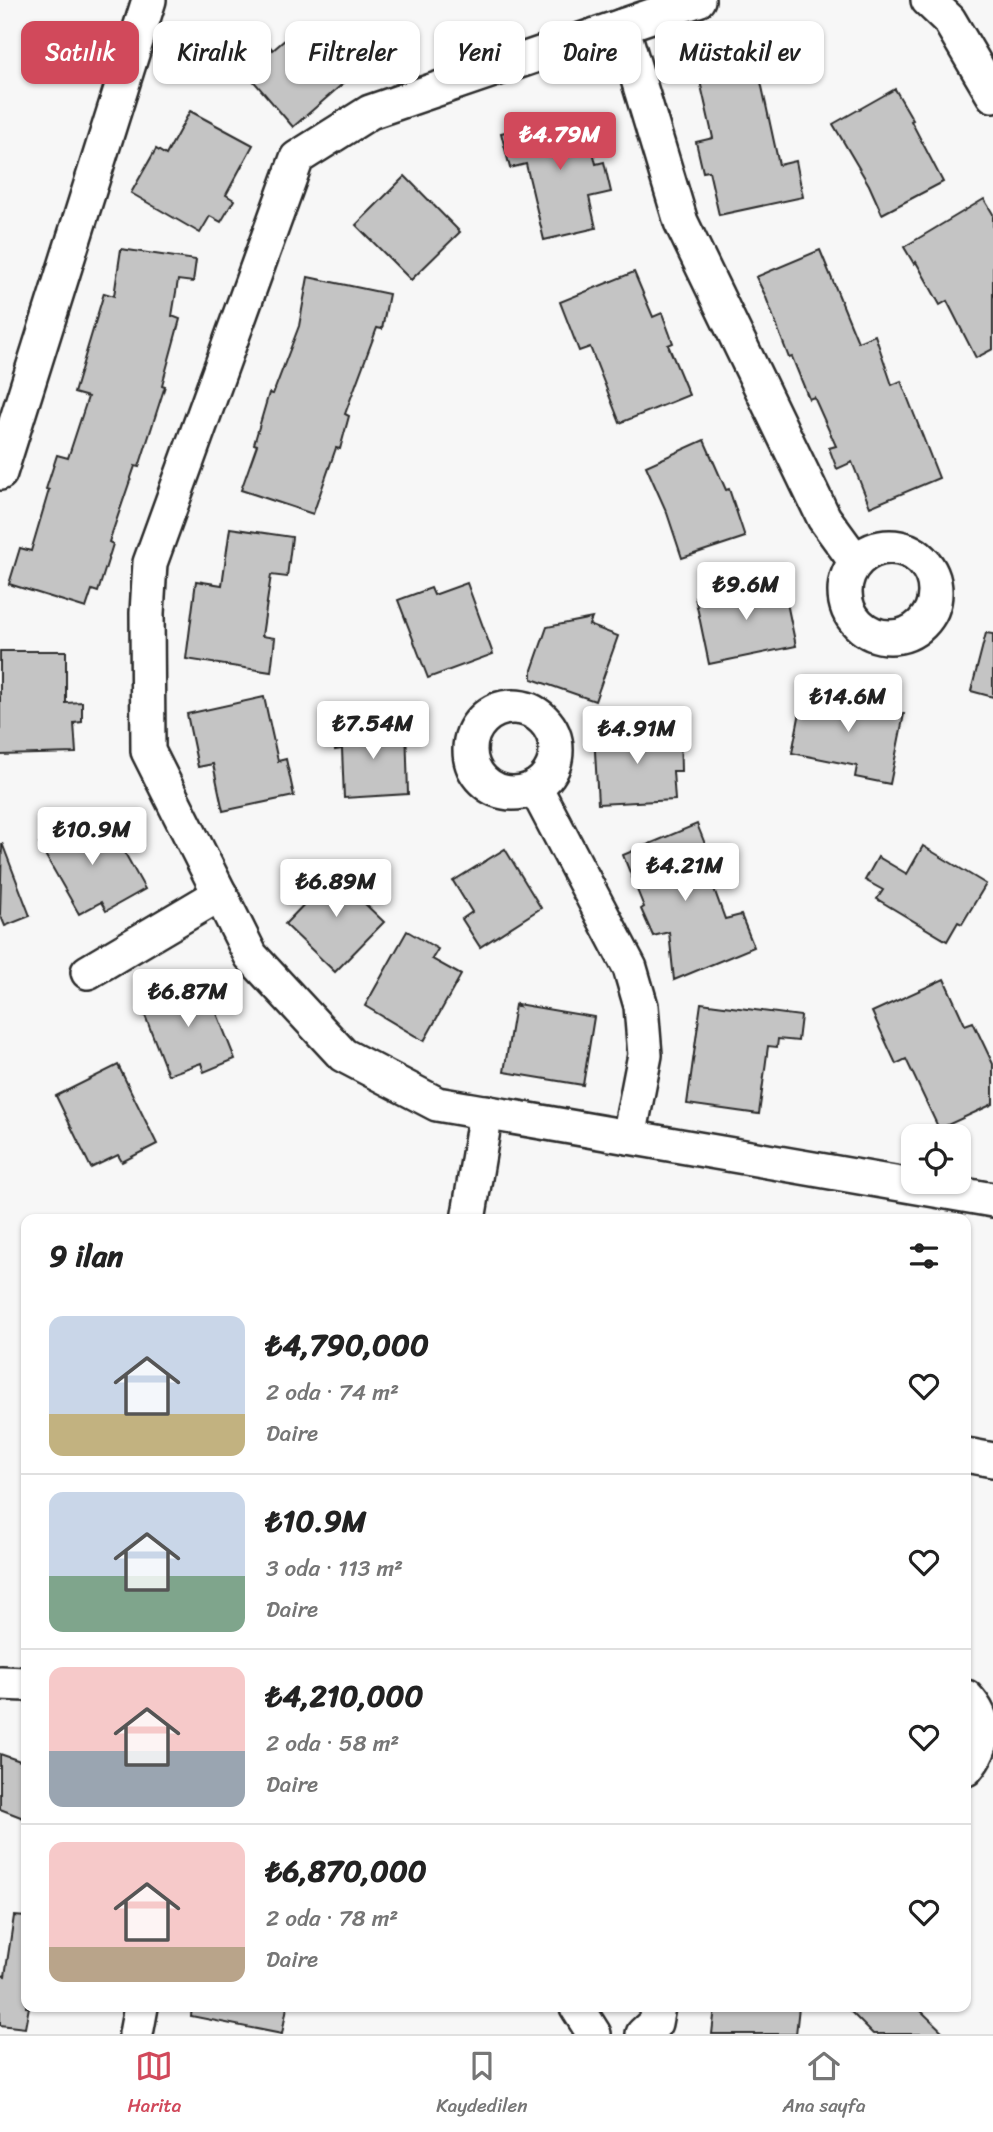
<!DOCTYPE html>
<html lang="tr">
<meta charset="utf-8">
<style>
body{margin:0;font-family:Sriracha,sans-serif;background:#f6f6f6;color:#222;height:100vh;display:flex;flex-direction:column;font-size:26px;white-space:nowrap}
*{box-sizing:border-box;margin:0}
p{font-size:23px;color:#767676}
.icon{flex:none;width:38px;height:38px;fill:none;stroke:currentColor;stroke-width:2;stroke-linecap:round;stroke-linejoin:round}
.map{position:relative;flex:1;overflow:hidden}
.details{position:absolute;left:21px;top:1214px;width:950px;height:798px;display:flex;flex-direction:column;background:#fff;border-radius:14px;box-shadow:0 2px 5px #0004}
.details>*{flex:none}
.guide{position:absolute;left:21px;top:21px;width:952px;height:63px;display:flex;gap:14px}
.fabs{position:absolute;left:901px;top:1124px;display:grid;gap:14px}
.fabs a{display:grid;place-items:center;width:70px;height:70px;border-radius:14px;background:#fff;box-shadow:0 2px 5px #0004;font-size:35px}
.price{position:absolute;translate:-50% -60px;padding:0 16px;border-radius:7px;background:#fff;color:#222;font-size:23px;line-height:46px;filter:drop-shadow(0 2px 4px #0008)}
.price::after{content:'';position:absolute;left:50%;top:42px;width:21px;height:16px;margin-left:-10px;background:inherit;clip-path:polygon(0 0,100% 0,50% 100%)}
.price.on{background:#d1495b;color:#fff}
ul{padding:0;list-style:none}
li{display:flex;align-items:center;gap:21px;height:175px;padding:0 28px}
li+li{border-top:2px solid #e0e0e0}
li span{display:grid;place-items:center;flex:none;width:196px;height:140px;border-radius:14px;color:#555}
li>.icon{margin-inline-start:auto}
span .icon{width:84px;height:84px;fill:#fffc;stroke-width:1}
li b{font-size:30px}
h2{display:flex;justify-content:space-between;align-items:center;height:84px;padding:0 28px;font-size:30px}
.tag{padding:0 24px;border-radius:14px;background:#fff;box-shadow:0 2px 5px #0004;font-size:24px;line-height:63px}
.tag.on{background:#d1495b;color:#fff}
.tab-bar{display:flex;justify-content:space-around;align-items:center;height:98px;border-top:2px solid #e0e0e0;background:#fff;font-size:19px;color:#767676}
.tab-bar a{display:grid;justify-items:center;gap:4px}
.tab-bar .on{color:#d1495b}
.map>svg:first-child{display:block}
.building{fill:#c4c4c4;stroke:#2b2b2b;stroke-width:2}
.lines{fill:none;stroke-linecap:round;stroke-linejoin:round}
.minor-casing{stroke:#2b2b2b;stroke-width:38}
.minor{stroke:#fff;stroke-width:33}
</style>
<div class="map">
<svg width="993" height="2034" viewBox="0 0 993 2034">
<rect width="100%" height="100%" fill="#f7f7f7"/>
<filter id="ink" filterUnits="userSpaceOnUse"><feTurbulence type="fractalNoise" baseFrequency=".0143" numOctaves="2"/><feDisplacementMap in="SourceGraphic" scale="14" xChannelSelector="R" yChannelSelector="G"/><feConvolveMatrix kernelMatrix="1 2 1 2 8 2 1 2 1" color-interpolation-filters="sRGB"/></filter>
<g filter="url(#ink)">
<g class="building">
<path d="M 300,27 L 346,81 L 293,127 L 239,64 L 265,41 L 273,50 Z"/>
<path d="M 758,68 L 779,165 L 796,161 L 803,197 L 719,215 L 709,171 L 703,172 L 696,142 L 713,138 L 700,81 Z"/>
<path d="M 895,89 L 913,120 L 911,121 L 943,182 L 882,214 L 869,185 L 833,124 Z"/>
<path d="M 190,111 L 253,145 L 226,195 L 234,200 L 221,222 L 210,216 L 200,233 L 131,193 L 156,149 L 166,155 Z"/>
<path d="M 584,112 L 596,164 L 604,162 L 611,192 L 589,197 L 596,228 L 544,240 L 526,164 L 510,168 L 501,133 Z"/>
<path d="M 405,176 L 460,232 L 411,280 L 356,225 Z"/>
<path d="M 984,199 L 993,214 L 993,349 L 976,358 L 947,301 L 940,305 L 916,262 L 914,264 L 904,247 Z"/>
<path d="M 121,249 L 196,260 L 193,282 L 178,280 L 172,316 L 180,319 L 162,385 L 165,386 L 139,467 L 135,466 L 109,542 L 113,544 L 98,592 L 92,590 L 86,608 L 9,584 L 20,548 L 31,551 L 49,490 L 46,489 L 57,455 L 68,458 L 88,397 L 74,393 L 104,293 L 114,296 Z"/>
<path d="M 820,250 L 858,342 L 875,335 L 892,385 L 901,381 L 939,478 L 870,507 L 852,462 L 837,469 L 829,448 L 836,446 L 814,397 L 809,399 L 792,357 L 789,358 L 765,295 L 756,277 Z"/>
<path d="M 634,272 L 653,317 L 662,313 L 673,343 L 668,345 L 689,395 L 620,423 L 590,347 L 579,351 L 560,302 Z"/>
<path d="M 308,277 L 389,294 L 382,329 L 377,328 L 345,414 L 349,416 L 340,449 L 336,448 L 313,514 L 241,490 L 257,445 L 254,444 L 269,393 L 273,394 L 299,326 Z"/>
<path d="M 704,440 L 726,490 L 729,489 L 745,537 L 682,558 L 667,513 L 646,466 Z"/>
<path d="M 230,528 L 292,537 L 287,577 L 271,575 L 262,636 L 275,638 L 271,672 L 186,659 L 196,581 L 222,585 Z"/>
<path d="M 782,579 L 796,646 L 709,664 L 695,597 Z"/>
<path d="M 467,583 L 493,654 L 428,678 L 398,600 L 431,588 L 434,595 Z"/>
<path d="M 592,618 L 589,625 L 618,636 L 595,701 L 532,679 L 532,670 L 547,627 Z"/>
<path d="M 986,633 L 993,634 L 993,697 L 971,691 Z"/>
<path d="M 0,651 L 66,651 L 66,703 L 82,702 L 82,722 L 74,723 L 76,753 L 0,755 Z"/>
<path d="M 806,681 L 825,685 L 823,695 L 841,698 L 841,702 L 904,714 L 890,784 L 855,777 L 857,766 L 792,753 Z"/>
<path d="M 264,697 L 278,761 L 286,759 L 294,796 L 223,811 L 213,764 L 198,767 L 187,714 Z"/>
<path d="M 406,726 L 408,794 L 344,798 L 342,749 L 335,750 L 335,728 Z"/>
<path d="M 680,730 L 681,771 L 673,771 L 675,800 L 598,804 L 594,734 Z"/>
<path d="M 106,819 L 145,889 L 106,911 L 101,902 L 79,914 L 39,844 L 70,827 L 75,836 Z"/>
<path d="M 697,824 L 705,844 L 699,847 L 725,919 L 741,915 L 754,947 L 674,980 L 669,932 L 653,936 L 641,909 L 644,907 L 623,855 Z"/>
<path d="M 2,843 L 30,916 L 5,926 L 0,914 Z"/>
<path d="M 923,846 L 986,884 L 962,924 L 958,922 L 947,941 L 877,899 L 883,890 L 865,880 L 878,857 L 907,874 Z"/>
<path d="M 505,849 L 541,908 L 480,947 L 462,919 L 472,912 L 453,881 Z"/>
<path d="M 344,863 L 371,890 L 361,900 L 384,922 L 335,972 L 285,924 Z"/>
<path d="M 407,931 L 438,949 L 432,959 L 461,975 L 424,1041 L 365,1006 Z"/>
<path d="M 203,978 L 235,1059 L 204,1072 L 201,1063 L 168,1075 L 141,1005 L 184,989 L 183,986 Z"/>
<path d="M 944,979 L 965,1025 L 973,1022 L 993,1064 L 993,1104 L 939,1129 L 906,1059 L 896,1064 L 872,1012 Z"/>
<path d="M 701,1003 L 801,1016 L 798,1041 L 778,1039 L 777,1047 L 768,1046 L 759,1114 L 687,1104 Z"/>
<path d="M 517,1004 L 594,1017 L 583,1085 L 504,1072 L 515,1005 L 519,1007 Z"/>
<path d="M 118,1065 L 157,1144 L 122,1162 L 118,1155 L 91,1168 L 56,1096 Z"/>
<path d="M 0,1754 L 26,1763 L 26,1819 L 0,1809 Z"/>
<path d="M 14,1916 L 26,1917 L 26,2007 L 29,2007 L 25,2028 L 0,2025 L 0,1975 L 5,1976 Z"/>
<path d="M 192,2007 L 287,2007 L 282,2034 L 191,2016 Z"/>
<path d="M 715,2007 L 799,2007 L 796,2034 L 712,2034 Z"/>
<path d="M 846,2007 L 917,2007 L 945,2034 L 873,2034 Z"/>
</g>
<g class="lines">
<defs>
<g id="minor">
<path d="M 698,0 L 370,112 L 297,158 L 150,563 L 147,613 L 148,751 L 251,956 L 343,1055 L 437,1104 L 993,1200"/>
<path d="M 928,0 L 949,20 L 993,95"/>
<path d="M 622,26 L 681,222 L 824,518 L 856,562"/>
<path d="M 0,473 L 149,0"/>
<circle cx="890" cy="592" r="45"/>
<circle cx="513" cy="750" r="43"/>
<path d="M 535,787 L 630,968 L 641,1006 L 645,1055 L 629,1137"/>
<path d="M 88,972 L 220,894"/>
<path d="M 468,1220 L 486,1112"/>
<path d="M 966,1455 L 993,1460"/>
<path d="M 0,1683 L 26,1684"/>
<path d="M 966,1697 C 989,1721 986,1745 966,1769"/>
<path d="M 577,2007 L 594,2034"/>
<path d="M 136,2034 L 141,2007"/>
<path d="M 643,2034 L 655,2023 L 658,2007"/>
</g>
</defs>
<use href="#minor" class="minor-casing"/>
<use href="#minor" class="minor"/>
</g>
</g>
</svg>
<div class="fabs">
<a><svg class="icon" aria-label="locate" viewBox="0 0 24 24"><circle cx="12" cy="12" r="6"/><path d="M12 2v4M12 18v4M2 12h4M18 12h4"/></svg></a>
</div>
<b class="price on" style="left:560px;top:172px">₺4.79M</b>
<b class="price" style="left:746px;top:622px">₺9.6M</b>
<b class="price" style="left:848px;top:734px">₺14.6M</b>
<b class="price" style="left:373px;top:761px">₺7.54M</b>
<b class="price" style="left:637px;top:766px">₺4.91M</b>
<b class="price" style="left:92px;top:867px">₺10.9M</b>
<b class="price" style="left:685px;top:903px">₺4.21M</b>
<b class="price" style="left:336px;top:919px">₺6.89M</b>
<b class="price" style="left:188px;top:1029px">₺6.87M</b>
<div class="guide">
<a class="tag on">Satılık</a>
<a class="tag">Kiralık</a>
<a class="tag">Filtreler</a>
<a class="tag">Yeni</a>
<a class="tag">Daire</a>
<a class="tag">Müstakil ev</a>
</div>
<section class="details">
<h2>9 ilan<svg class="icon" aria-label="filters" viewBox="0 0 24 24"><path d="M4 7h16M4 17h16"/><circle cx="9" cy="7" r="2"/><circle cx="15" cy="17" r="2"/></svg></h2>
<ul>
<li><span style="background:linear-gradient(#c9d6e8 70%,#c2b280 0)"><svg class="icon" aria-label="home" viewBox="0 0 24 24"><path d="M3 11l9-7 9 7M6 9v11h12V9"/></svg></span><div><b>₺4,790,000</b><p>2 oda · 74 m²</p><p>Daire</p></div><svg class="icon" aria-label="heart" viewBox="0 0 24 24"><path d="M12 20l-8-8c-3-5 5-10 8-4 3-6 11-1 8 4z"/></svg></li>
<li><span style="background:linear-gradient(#c9d6e8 60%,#7fa58c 0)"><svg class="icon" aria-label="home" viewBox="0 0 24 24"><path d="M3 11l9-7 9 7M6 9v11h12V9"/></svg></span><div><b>₺10.9M</b><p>3 oda · 113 m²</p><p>Daire</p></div><svg class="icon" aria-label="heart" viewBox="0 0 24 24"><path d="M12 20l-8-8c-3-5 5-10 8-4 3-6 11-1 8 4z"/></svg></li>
<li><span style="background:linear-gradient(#f6c9c9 60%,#9aa5b1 0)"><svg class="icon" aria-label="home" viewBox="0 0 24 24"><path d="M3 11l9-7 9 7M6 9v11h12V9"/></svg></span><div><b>₺4,210,000</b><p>2 oda · 58 m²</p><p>Daire</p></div><svg class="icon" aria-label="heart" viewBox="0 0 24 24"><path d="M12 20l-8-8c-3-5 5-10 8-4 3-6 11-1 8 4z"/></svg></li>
<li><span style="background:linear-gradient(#f6c9c9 75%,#b9a48a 0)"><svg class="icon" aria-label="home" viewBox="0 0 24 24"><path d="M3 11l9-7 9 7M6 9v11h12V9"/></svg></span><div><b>₺6,870,000</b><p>2 oda · 78 m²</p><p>Daire</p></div><svg class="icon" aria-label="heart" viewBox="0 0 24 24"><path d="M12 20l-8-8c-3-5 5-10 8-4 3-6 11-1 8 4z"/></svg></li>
</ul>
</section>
</div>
<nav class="tab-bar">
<a class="on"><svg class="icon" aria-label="map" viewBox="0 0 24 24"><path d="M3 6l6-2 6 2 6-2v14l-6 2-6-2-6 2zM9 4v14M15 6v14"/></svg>Harita</a>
<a><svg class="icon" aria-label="saved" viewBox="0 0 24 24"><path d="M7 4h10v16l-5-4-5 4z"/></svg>Kaydedilen</a>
<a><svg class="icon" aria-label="home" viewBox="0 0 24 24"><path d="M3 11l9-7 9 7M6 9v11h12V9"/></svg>Ana sayfa</a>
</nav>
